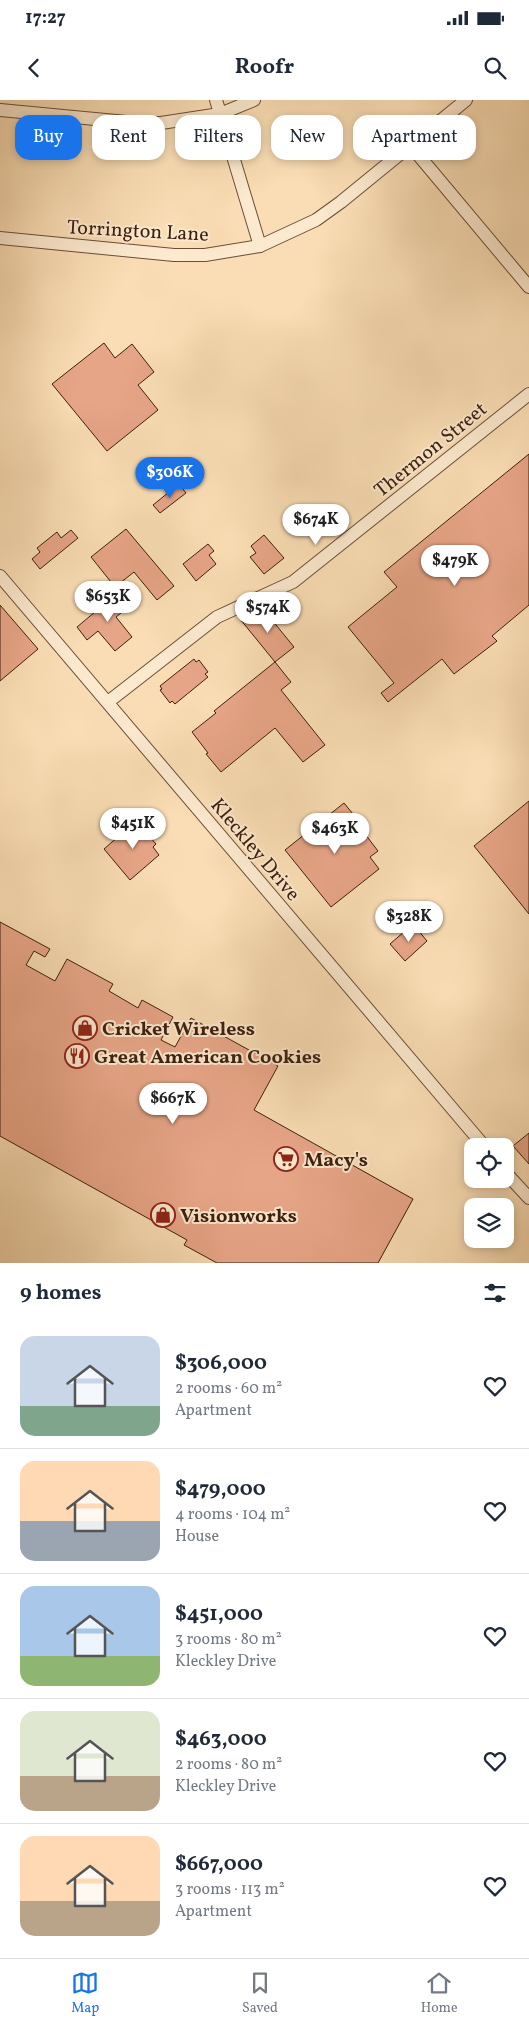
<!DOCTYPE html>
<meta charset="utf-8">
<style>
body{margin:0;font-family:Vollkorn,serif;background:#f2f2f3;color:#1f2937;height:100vh;display:flex;flex-direction:column;font-size:19px;white-space:nowrap}
*{box-sizing:border-box;margin:0}
p{font-size:16px;color:#747a83}
.icon{flex:none;width:28px;height:28px;fill:none;stroke:currentColor;stroke-width:2;stroke-linecap:round;stroke-linejoin:round}
.map{position:relative;height:1163px;overflow:hidden}
.details{display:flex;flex-direction:column;background:#fff;flex:1}
.details>*{flex:none}
.guide{position:absolute;left:15px;top:15px;width:500px;height:45px;display:flex;gap:10px}
.buttons{position:absolute;left:464px;top:1038px;display:grid;gap:10px}
.buttons a{display:grid;place-items:center;width:50px;height:50px;border-radius:10px;background:#fff;box-shadow:0 2px 8px #0003;font-size:25px}
.price{position:absolute;translate:-50% -42px;padding:0 11px;border-radius:18px;background:#fff;color:#222;font-size:16px;line-height:32px;filter:drop-shadow(0 1px 2px #0008)}
.price::after{content:'';position:absolute;left:50%;top:30px;width:15px;height:11px;margin-left:-8px;background:inherit;clip-path:polygon(0 0,100% 0,50% 100%)}
.price.on{background:#1a73e8;color:#fff}
ul{padding:0;list-style:none}
li{display:flex;align-items:center;gap:15px;height:125px;padding:0 20px}
li+li{border-top:1px solid #e0e1e3}
li span{display:grid;place-items:center;flex:none;width:140px;height:100px;border-radius:15px;color:#555}
li>.icon{margin-inline-start:auto}
span .icon{width:60px;height:60px;fill:#fffc;stroke-width:1}
li b{font-size:21px}
h2{display:flex;justify-content:space-between;align-items:center;height:60px;padding:0 20px;font-size:21px}
.pill{padding:0 18px;border-radius:15px;background:#fff;box-shadow:0 2px 8px #0003;font-size:18px;line-height:45px}
.pill.on{background:#1a73e8;color:#fff}
.status{display:flex;justify-content:space-between;align-items:center;height:35px;padding:0 25px;background:#fff;direction:ltr}
.status svg{height:14px;fill:currentColor}
header{display:flex;justify-content:space-between;align-items:center;height:65px;padding:0 20px;background:#fff;font-size:22px;font-weight:700}
.menu{display:flex;justify-content:space-around;align-items:center;height:70px;border-top:1px solid #e0e1e3;background:#fff;font-size:14px;color:#747a83}
.menu a{display:grid;justify-items:center;gap:2px}
.menu .on{color:#1a73e8}
.map>svg:first-child{display:block}
.building{fill:#e7a587;stroke:#3d1f0e}
.lines{fill:none;stroke-linecap:round;stroke-linejoin:round}
.minor-casing{stroke:#6c4e38;stroke-width:14}
.minor{stroke:#fce9ce;stroke-width:12}
.labels{text-anchor:middle;stroke-width:4;stroke-linejoin:round;paint-order:stroke}
.street-label{font-size:20px;fill:#3d1f0e;stroke:#fce9ce}
.poi-label{font-size:20px;font-weight:bold;fill:#3d1f0e;stroke:#fce9ce;text-anchor:start}
</style>
<div class="status"><b>17:27</b><svg viewBox="0 0 49 12"><path d="M0 12V9h3v3zM5 12V6h3v6zM10 12V3h3v9zM15 12V0h3v12zM26 1h20v11H26zM47 4h2v5h-2z"/></svg></div>
<header><svg class="icon" aria-label="back" viewBox="0 0 24 24"><path d="M15 5l-7 7 7 7"/></svg>Roofr<svg class="icon" aria-label="search" viewBox="0 0 24 24"><circle cx="10" cy="10" r="6"/><path d="M15 15l6 6"/></svg></header>
<div class="map">
<svg width="529" height="1163" viewBox="0 0 529 1163">
<rect width="100%" height="100%" fill="#faddb4"/>
<filter id="stains"><feTurbulence type="fractalNoise" baseFrequency=".004" numOctaves="4"/><feColorMatrix values="0 0 0 0 .2 0 0 0 0 .09 0 0 0 0 .02 0 0 0 .5 -.17"/></filter>
<radialGradient id="worn" r=".72"><stop offset=".6" stop-color="#630" stop-opacity="0"/><stop offset="1" stop-color="#630" stop-opacity=".3"/></radialGradient>
<g class="building">
<path d="M 104,243 L 115,258 L 132,244 L 154,272 L 138,285 L 158,310 L 107,351 L 52,284 Z"/>
<path d="M 529,354 L 529,505 L 492,536 L 497,541 L 454,574 L 442,559 L 388,602 L 381,593 L 394,583 L 348,527 L 397,487 L 384,472 Z"/>
<path d="M 179,384 L 186,393 L 160,413 L 153,405 Z"/>
<path d="M 126,429 L 174,486 L 157,500 L 134,472 L 115,487 L 91,457 Z"/>
<path d="M 71,430 L 78,438 L 40,469 L 32,459 L 40,452 L 37,448 L 57,432 L 61,438 Z"/>
<path d="M 264,435 L 284,458 L 264,474 L 250,457 L 256,453 L 251,446 Z"/>
<path d="M 208,444 L 214,451 L 209,455 L 216,464 L 196,481 L 183,464 Z"/>
<path d="M 120,491 L 125,497 L 121,500 L 127,508 L 116,517 L 132,537 L 115,551 L 98,531 L 87,540 L 77,527 Z"/>
<path d="M 0,505 L 38,549 L 0,581 Z"/>
<path d="M 263,509 L 294,547 L 275,562 L 240,519 Z"/>
<path d="M 194,559 L 196,562 L 199,560 L 208,572 L 205,574 L 208,577 L 175,604 L 172,601 L 170,603 L 160,590 L 162,589 L 160,586 Z"/>
<path d="M 275,562 L 291,582 L 281,590 L 325,645 L 303,662 L 275,628 L 221,672 L 206,654 L 208,653 L 192,632 L 216,613 L 214,611 Z"/>
<path d="M 529,701 L 529,814 L 474,746 Z"/>
<path d="M 344,703 L 357,719 L 355,721 L 378,751 L 370,757 L 379,769 L 331,807 L 285,750 Z"/>
<path d="M 136,721 L 156,744 L 153,747 L 159,755 L 130,780 L 104,749 Z"/>
<path d="M 0,822 L 50,849 L 45,857 L 34,851 L 26,865 L 55,881 L 67,859 L 113,884 L 109,891 L 138,908 L 142,900 L 173,917 L 161,940 L 175,947 L 191,918 L 278,966 L 254,1010 L 413,1099 L 378,1163 L 217,1163 L 184,1145 L 187,1140 L 0,1036 Z"/>
<path d="M 413,824 L 427,841 L 405,861 L 390,844 Z"/>
<path d="M 529,1033 L 529,1064 L 513,1046 Z"/>
</g>
<g class="lines">
<defs>
<g id="minor">
<path d="M 216,0 L 260,146"/>
<path d="M 0,10 L 137,23 L 161,23 L 220,14 L 254,0"/>
<path d="M 410,45 L 529,187"/>
<path d="M 0,138 L 174,155 L 205,155 L 260,146 L 316,120 L 341,102 L 466,0"/>
<path d="M 0,476 L 484,1046"/>
<path d="M 108,602 L 217,517 L 293,482 L 529,294"/>
<path d="M 505,1072 L 529,1098"/>
</g>
</defs>
<use href="#minor" class="minor-casing"/>
<use href="#minor" class="minor"/>
</g>
<defs>
<symbol id="shop-ring" viewBox="-11 -11 22 22"><circle r="9.5" fill="#fce9ce" stroke="#8f2418" stroke-width="1.5"/><path d="M-5-2.5h2.3a2.7 3.5 0 0 1 5.4 0H5L5.5 6h-11ZM-1.5-2.5h3a1.5 2.3 0 0 0-3 0Z" fill="#8f2418"/></symbol>
<symbol id="restaurant-ring" viewBox="-11 -11 22 22"><circle r="9.5" fill="#fce9ce" stroke="#8f2418" stroke-width="1.5"/><path d="M-5-6h1v4h1v-4h1v4h1v-4h1v5L-1.5 .5V6h-2V.5L-5-1ZM5-6V6H3V1.5H1.5Q1.5-4 5-6Z" fill="#8f2418"/></symbol>
<symbol id="supermarket-ring" viewBox="-11 -11 22 22"><circle r="9.5" fill="#fce9ce" stroke="#8f2418" stroke-width="1.5"/><path d="M-6-5.5h2.5l.6 2H6L4.5 2H-2.5L-4.4-4H-6ZM-1.5 3.2a1.3 1.3 0 1 0 .1 0ZM3 3.2a1.3 1.3 0 1 0 .1 0Z" fill="#8f2418"/></symbol>
</defs>
<g fill-rule="evenodd">
<use href="#shop-ring" x="71" y="914" width="28" height="28"/>
<use href="#restaurant-ring" x="63" y="942" width="28" height="28"/>
<use href="#supermarket-ring" x="272" y="1045" width="28" height="28"/>
<use href="#shop-ring" x="149" y="1101" width="28" height="28"/>
</g>
<g class="labels">
<g class="street-label">
<text transform="translate(138 130) rotate(3)" y="7">Torrington Lane</text>
<text transform="translate(430 349) rotate(-39)" y="7">Thermon Street</text>
<text transform="translate(256 749) rotate(50)" y="7">Kleckley Drive</text>
</g>
<g class="poi-label">
<text x="102" y="935">Cricket Wireless</text>
<text x="94" y="963">Great American Cookies</text>
<text x="304" y="1066">Macy's</text>
<text x="180" y="1122">Visionworks</text>
</g>
</g>
<rect width="100%" height="100%" filter="url(#stains)"/>
<rect width="100%" height="100%" fill="url(#worn)"/>
</svg>
<div class="buttons">
<a><svg class="icon" aria-label="locate" viewBox="0 0 24 24"><circle cx="12" cy="12" r="6"/><path d="M12 2v4M12 18v4M2 12h4M18 12h4"/></svg></a>
<a><svg class="icon" aria-label="layers" viewBox="0 0 24 24"><path d="M12 4l9 5-9 5-9-5zM3 14l9 5 9-5"/></svg></a>
</div>
<b class="price on" style="left:170px;top:399px">$306K</b>
<b class="price" style="left:316px;top:446px">$674K</b>
<b class="price" style="left:455px;top:487px">$479K</b>
<b class="price" style="left:108px;top:523px">$653K</b>
<b class="price" style="left:268px;top:534px">$574K</b>
<b class="price" style="left:133px;top:750px">$451K</b>
<b class="price" style="left:335px;top:755px">$463K</b>
<b class="price" style="left:409px;top:843px">$328K</b>
<b class="price" style="left:173px;top:1025px">$667K</b>
<div class="guide">
<a class="pill on">Buy</a>
<a class="pill">Rent</a>
<a class="pill">Filters</a>
<a class="pill">New</a>
<a class="pill">Apartment</a>
</div>
</div>
<section class="details">
<h2>9 homes<svg class="icon" aria-label="filters" viewBox="0 0 24 24"><path d="M4 7h16M4 17h16"/><circle cx="9" cy="7" r="2"/><circle cx="15" cy="17" r="2"/></svg></h2>
<ul>
<li><span style="background:linear-gradient(#c9d6e8 70%,#7fa58c 0)"><svg class="icon" aria-label="home" viewBox="0 0 24 24"><path d="M3 11l9-7 9 7M6 9v11h12V9"/></svg></span><div><b>$306,000</b><p>2 rooms · 60 m²</p><p>Apartment</p></div><svg class="icon" aria-label="heart" viewBox="0 0 24 24"><path d="M12 20l-8-8c-3-5 5-10 8-4 3-6 11-1 8 4z"/></svg></li>
<li><span style="background:linear-gradient(#ffd9b3 60%,#9aa5b1 0)"><svg class="icon" aria-label="home" viewBox="0 0 24 24"><path d="M3 11l9-7 9 7M6 9v11h12V9"/></svg></span><div><b>$479,000</b><p>4 rooms · 104 m²</p><p>House</p></div><svg class="icon" aria-label="heart" viewBox="0 0 24 24"><path d="M12 20l-8-8c-3-5 5-10 8-4 3-6 11-1 8 4z"/></svg></li>
<li><span style="background:linear-gradient(#a9c7e8 70%,#8fb573 0)"><svg class="icon" aria-label="home" viewBox="0 0 24 24"><path d="M3 11l9-7 9 7M6 9v11h12V9"/></svg></span><div><b>$451,000</b><p>3 rooms · 80 m²</p><p>Kleckley Drive</p></div><svg class="icon" aria-label="heart" viewBox="0 0 24 24"><path d="M12 20l-8-8c-3-5 5-10 8-4 3-6 11-1 8 4z"/></svg></li>
<li><span style="background:linear-gradient(#dfe7d0 65%,#b9a48a 0)"><svg class="icon" aria-label="home" viewBox="0 0 24 24"><path d="M3 11l9-7 9 7M6 9v11h12V9"/></svg></span><div><b>$463,000</b><p>2 rooms · 80 m²</p><p>Kleckley Drive</p></div><svg class="icon" aria-label="heart" viewBox="0 0 24 24"><path d="M12 20l-8-8c-3-5 5-10 8-4 3-6 11-1 8 4z"/></svg></li>
<li><span style="background:linear-gradient(#ffd9b3 65%,#b9a48a 0)"><svg class="icon" aria-label="home" viewBox="0 0 24 24"><path d="M3 11l9-7 9 7M6 9v11h12V9"/></svg></span><div><b>$667,000</b><p>3 rooms · 113 m²</p><p>Apartment</p></div><svg class="icon" aria-label="heart" viewBox="0 0 24 24"><path d="M12 20l-8-8c-3-5 5-10 8-4 3-6 11-1 8 4z"/></svg></li>
</ul>
</section>
<nav class="menu">
<a class="on"><svg class="icon" aria-label="map" viewBox="0 0 24 24"><path d="M3 6l6-2 6 2 6-2v14l-6 2-6-2-6 2zM9 4v14M15 6v14"/></svg>Map</a>
<a><svg class="icon" aria-label="saved" viewBox="0 0 24 24"><path d="M7 4h10v16l-5-4-5 4z"/></svg>Saved</a>
<a><svg class="icon" aria-label="home" viewBox="0 0 24 24"><path d="M3 11l9-7 9 7M6 9v11h12V9"/></svg>Home</a>
</nav>
